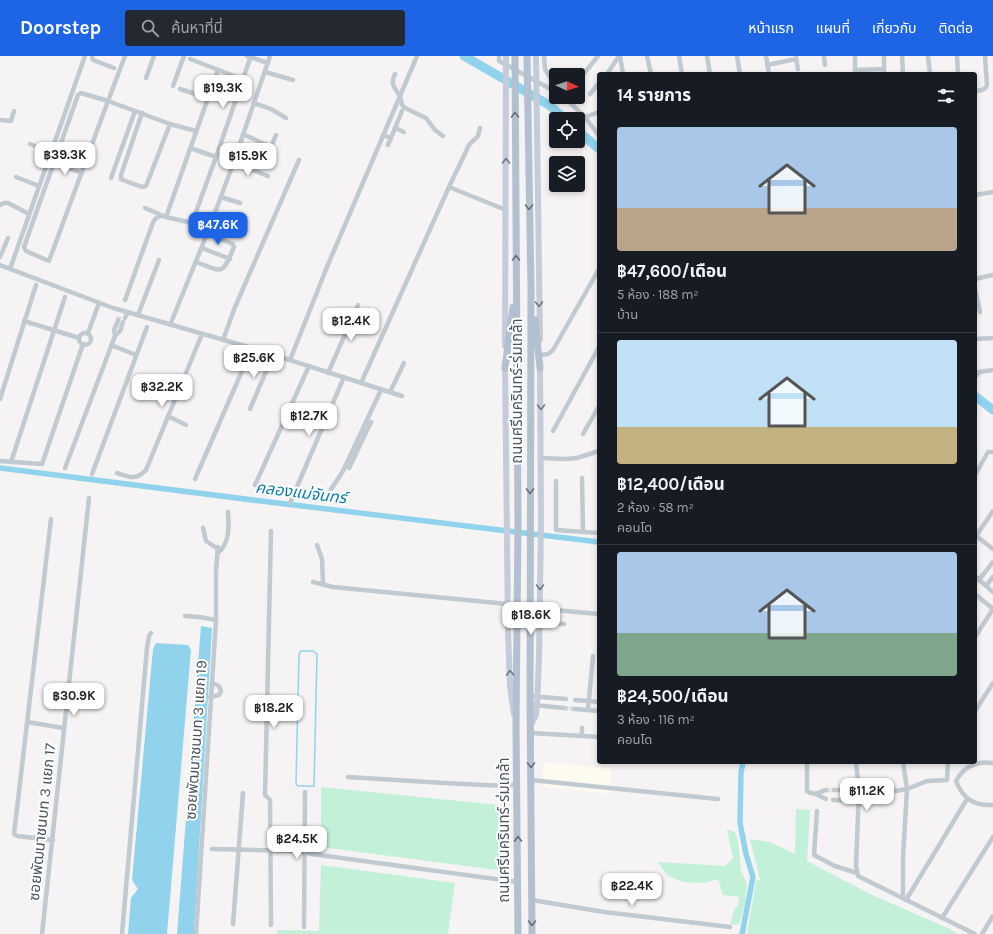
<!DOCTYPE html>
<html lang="th">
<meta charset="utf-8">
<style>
body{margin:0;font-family:Karla,"Noto Sans Thai",sans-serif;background:#242831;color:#f1f3f6;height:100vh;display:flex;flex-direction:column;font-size:15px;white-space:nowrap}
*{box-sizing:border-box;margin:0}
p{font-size:13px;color:#9ea1a6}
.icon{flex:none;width:22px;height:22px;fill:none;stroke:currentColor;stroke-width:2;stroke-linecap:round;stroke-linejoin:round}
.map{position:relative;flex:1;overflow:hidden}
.side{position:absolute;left:597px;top:16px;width:380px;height:692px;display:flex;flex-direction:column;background:#171b24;border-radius:4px;box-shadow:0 2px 6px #0003}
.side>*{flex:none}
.needle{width:26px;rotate:93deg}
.controls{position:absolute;left:549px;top:12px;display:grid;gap:8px}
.controls a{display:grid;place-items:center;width:36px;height:36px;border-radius:4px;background:#171b24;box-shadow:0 2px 6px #0003;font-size:20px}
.price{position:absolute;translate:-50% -34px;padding:0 9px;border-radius:8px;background:#fff;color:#222;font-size:13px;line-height:26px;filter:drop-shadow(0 1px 2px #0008)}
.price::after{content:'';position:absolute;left:50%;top:24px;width:12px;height:9px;margin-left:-6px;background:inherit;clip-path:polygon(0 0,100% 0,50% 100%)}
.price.active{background:#1d65e5;color:#fff}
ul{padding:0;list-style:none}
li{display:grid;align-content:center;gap:8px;height:212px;padding:0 20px}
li+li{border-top:1px solid #363941}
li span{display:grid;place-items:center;height:124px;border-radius:4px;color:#555}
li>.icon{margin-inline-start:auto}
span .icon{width:72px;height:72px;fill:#fffc;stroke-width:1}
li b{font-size:17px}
h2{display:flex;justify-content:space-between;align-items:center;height:48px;padding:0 20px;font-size:17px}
header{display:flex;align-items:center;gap:24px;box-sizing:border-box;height:56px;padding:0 20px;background:#1d65e5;color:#fff}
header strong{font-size:19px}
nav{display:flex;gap:22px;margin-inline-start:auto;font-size:14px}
.search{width:280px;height:36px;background:#242831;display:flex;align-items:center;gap:10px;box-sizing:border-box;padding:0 14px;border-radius:4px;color:#9ea1a6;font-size:15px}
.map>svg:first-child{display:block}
.commercial{fill:#fdfaef}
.green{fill:#c3f0d8}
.water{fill:#91d3ed}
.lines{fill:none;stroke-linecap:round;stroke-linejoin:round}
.stream{stroke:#91d3ed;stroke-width:1.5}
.canal{stroke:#91d3ed;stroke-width:5.5}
.river{stroke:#91d3ed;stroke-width:9}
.minor-tunnel{stroke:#d3d3d6;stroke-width:4.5;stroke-dasharray:4.5 2;stroke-linecap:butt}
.minor{stroke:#c1c9d1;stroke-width:4.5}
.secondary{stroke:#c4ccd9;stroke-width:6}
.primary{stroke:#b3c0d0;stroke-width:7}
.oneway{stroke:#646f7c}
.oneway2{stroke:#6f7884}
.labels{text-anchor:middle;stroke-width:4;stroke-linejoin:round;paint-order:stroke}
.street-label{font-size:15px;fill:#4a5460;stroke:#fff}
.water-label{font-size:16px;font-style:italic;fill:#0e7ca8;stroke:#fff}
</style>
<header>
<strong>Doorstep</strong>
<div class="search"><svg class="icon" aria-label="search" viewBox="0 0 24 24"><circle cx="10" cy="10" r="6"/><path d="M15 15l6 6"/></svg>ค้นหาที่นี่</div>
<nav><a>หน้าแรก</a><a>แผนที่</a><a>เกี่ยวกับ</a><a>ติดต่อ</a></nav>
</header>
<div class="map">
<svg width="993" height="878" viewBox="0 0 993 878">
<rect width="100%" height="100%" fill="#f5f3f3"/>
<path class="commercial" d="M 543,707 L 550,707 L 611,712 L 610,738 L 543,731 Z"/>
<g class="green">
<path d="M 321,731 L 499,749 L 498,791 L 506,791 L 505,815 L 321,791 Z"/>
<path d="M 796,753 L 810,754 L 807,805 L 870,838 L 950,873 L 958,878 L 747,878 L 756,825 L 760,824 L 750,783 L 770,786 L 795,798 Z"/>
<path d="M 727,773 L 735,776 L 738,784 L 741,815 L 747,828 L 745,846 L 739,869 L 730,868 L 735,852 L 738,851 L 739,841 L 723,839 L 718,823 L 705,827 L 683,826 L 667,819 L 658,806 L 725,810 L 733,802 Z"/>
<path d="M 321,809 L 455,827 L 448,878 L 277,878 L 277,874 L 319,875 Z"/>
</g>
<g class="water">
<path d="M 201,570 L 212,572 L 194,878 L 177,878 Z"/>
<path d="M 156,587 L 188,589 L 191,594 L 167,878 L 128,878 L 131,842 L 138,833 L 132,824 L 153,593 Z"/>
</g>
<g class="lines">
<path class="stream" d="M 301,595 L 313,595 L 317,598 L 314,730 L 298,730 L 296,728 L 299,598 Z"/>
<g class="canal">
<path d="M 0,412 L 261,445 L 599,486"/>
<path d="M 742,878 L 753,821 L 746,798 L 740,767 L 741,717 L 743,706"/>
</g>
<g class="river">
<path d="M 464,0 L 549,49 L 565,63"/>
<path d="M 578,75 L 599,93"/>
<path d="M 975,340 L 993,354"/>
</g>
<g class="minor-tunnel">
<path d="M 118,265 L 119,260"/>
<path d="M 564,652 L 575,653"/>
<path d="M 825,734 L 834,734"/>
</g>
<g class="minor">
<path d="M 92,0 L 93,4 L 114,12"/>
<path d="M 247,0 L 268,7"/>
<path d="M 417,0 L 400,40 L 402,49 L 405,52 L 426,62 L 435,74 L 443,80"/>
<path d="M 499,0 L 499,5 L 556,36"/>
<path d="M 544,0 L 545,13 L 556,30"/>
<path d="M 620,0 L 623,18"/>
<path d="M 647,0 L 651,18"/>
<path d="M 679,0 L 682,18"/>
<path d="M 707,0 L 710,18"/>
<path d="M 737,0 L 740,18"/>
<path d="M 766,0 L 769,18"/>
<path d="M 824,0 L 825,9"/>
<path d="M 855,0 L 855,18"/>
<path d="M 902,0 L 903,18"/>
<path d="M 928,0 L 930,18"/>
<path d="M 957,0 L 958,18"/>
<path d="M 796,2 L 798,13"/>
<path d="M 190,3 L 242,23"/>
<path d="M 767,9 L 796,3"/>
<path d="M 855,14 L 884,13"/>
<path d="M 265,16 L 293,24"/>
<path d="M 607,18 L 619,0"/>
<path d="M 884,18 L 884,0"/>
<path d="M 146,22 L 154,0"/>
<path d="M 578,25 L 598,0"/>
<path d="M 173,30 L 184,0"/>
<path d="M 180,33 L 208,42"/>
<path d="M 975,35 C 980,34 985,35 987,29 L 985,0"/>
<path d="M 81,37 L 108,45 L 49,205 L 26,195 L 24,191 L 78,39 Z"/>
<path d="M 590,38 L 599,27"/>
<path d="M 564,41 L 585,61 L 599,80"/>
<path d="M 254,47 L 271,53 L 286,62"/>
<path d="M 135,55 L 170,68 L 196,75"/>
<path d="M 142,57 L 121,119 L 121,123 L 123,124 L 142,131 L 146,130 L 170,68"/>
<path d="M 585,61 L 599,56"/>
<path d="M 0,64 L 11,65 L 14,55"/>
<path d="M 395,72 L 404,76"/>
<path d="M 243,78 L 271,91 L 276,79"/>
<path d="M 383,79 L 391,82 L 388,89"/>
<path d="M 391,82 L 402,55"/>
<path d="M 30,88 L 51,96"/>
<path d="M 190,92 L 216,101 L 251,0"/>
<path d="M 54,107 L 82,117"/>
<path d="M 234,107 L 268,120"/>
<path d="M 16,121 L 39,130"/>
<path d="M 111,122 L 135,55 L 108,45 L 125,0"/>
<path d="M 449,131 L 506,154"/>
<path d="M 975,139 L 993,136"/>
<path d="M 221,141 L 240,147"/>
<path d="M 0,149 L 4,147 L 8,147 L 29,158"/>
<path d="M 145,152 L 166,161 L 192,167 L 216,101"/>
<path d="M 166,161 L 218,14"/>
<path d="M 202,192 L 230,203"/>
<path d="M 0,201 L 8,182"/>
<path d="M 196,206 C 223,216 222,220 234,191 L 233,188 L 207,178"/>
<path d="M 0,209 L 113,252 L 252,292 L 402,340"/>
<path d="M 10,213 L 85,0"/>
<path d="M 975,223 L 993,219"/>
<path d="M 975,233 L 980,256"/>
<path d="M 125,244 L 151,172 C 153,166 155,160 162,160"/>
<path d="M 138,259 L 159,204"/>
<path d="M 125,262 L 128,256"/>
<path d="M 24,265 L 79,282"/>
<path d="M 118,265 L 114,274 L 115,280 L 120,275 L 123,266"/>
<path d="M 170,269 L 207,178 L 232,111 L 270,0"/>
<circle cx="85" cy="283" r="6"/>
<path d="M 88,277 L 99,247"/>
<path d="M 975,283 L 993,282"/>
<path d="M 223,284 L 235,251 L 299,104"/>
<path d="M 111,289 L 136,299"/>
<path d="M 540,299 L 548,298 L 553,294 L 599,213"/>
<path d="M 290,304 L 327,211 L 400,40 C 394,31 390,28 395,18"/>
<path d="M 328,317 L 358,249"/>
<path d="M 977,319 L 979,316 L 993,314"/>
<path d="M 361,327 L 449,131 L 469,89 L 478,80 L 480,72"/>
<path d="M 390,336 L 404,307"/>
<path d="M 0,343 L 36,229"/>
<path d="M 250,353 L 273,299"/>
<path d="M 168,360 L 186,369"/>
<path d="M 553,375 L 599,291"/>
<path d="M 583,378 L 599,350"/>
<path d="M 541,402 L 565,403 L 577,402 L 599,395"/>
<path d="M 0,405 L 42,408 L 83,288"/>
<path d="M 11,406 L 65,241"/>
<path d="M 65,412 L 115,280"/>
<path d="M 349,412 L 371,366"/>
<path d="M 117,417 C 129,421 136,425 146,414 L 202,278"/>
<path d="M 92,418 L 147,271"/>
<path d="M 975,419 L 988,396 L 993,396"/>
<path d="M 582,422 L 583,476"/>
<path d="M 195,423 L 252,292"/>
<path d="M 556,425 L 556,474 L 599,477"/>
<path d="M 255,429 L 309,310"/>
<path d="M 328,438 L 343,415 L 381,334"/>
<path d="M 290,447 L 344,321"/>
<path d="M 51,463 L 14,778 L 17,780 L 53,784"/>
<path d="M 203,472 L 206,485 L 218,493"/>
<path d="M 975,479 L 993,493"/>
<path d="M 976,480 L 993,455"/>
<path d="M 317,489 L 322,503 L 323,528"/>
<path d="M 218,497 C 230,487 229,470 228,456"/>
<path d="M 975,520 L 993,536"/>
<path d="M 979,524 L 993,506"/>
<path d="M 313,526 L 333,531 L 507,548"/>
<path d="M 986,530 L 993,521"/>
<path d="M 975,538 L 993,553"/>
<path d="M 185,560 L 199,561 L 216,564"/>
<path d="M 540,566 L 564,568"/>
<path d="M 548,566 L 551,554 L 554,554 L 599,558"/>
<path d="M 975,581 L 993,553"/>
<path d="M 530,640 L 566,643"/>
<path d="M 210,641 L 219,639 L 221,635 L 219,630 L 212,627"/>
<path d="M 575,644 L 599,646"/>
<path d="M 534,649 L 564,652"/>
<path d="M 575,653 L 599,655"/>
<path d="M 588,654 L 593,600"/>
<path d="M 975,655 L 993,627"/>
<path d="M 27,666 L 64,672"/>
<path d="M 531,677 L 599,681"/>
<path d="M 582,680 L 582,672"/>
<path d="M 807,706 L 807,735 C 813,740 819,737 825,734"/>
<path d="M 856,706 L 859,734 L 856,810 L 858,820 L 975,878"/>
<path d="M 993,707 C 977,705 964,710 956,725 C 963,743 974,750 993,749"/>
<path d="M 348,721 L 444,727 L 505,730 L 517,728"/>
<path d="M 531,724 L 718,743"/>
<path d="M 834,734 L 859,734 L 871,739"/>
<path d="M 816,738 L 826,743"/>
<path d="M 833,744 L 859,745 L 871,739 L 907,733 L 927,725 L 947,724 L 948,706"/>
<path d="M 817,755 L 814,799 L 835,810 L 857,817"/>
<path d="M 212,793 L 301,795 L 312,798 L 518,826"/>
<path d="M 903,842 L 903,801 L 907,733 L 903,706"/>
<path d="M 532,844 L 604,856 L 730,871"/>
<path d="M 906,844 L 967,743"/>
<path d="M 942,862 L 993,781"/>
<path d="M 233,868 L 243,737"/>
<path d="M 271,869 L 270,744 L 265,739 L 271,475"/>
<path d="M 304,871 L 305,736"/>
<path d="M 42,878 L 89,442"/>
<path d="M 122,878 L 147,592 L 149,580 L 151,577"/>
<path d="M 196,878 L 216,564 L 216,515 L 218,491"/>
<path d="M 982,878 L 993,860"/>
</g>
<g class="secondary">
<path d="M 536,0 L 540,284"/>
<path d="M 505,290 L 506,0"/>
<path d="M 505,308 L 508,574 L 510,631 L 514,658"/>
<path d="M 531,669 L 536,659 L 537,650 L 539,603 L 541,466 L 540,308"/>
</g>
<g class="primary">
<path d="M 515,0 L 518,465 L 516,669 L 518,878"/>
<path d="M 527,0 L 531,232 L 530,640 L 532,878"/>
<path d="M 535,264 L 540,312"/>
<path d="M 505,312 L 513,251"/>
</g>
</g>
<defs><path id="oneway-chevron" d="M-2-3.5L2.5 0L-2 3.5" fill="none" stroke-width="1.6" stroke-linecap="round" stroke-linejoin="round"/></defs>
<g class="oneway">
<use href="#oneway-chevron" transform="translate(515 59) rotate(-90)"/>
<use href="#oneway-chevron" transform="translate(529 151) rotate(89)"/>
<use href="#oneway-chevron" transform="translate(516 202) rotate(-90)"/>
<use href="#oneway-chevron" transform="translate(530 435) rotate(90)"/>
<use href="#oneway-chevron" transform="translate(531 709) rotate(90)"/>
<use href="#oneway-chevron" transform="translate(518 783) rotate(-90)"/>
<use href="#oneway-chevron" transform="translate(532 867) rotate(90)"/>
</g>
<g class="oneway2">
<use href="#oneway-chevron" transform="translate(506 105) rotate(-90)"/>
<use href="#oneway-chevron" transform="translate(539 248) rotate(89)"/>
<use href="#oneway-chevron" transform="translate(541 351) rotate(90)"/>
<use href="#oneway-chevron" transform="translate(540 531) rotate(90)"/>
<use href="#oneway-chevron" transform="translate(510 617) rotate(-93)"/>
</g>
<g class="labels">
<g class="street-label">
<text transform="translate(517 335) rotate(-90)" y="5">ถนนศรีนครินทร์-ร่มเกล้า</text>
<text transform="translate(196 684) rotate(-86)" y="5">ซอยพัฒนาชนบท 3 แยก 19</text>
<text transform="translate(42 766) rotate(-84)" y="5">ซอยพัฒนาชนบท 3 แยก 17</text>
<text transform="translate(504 774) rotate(-90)" y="5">ถนนศรีนครินทร์-ร่มเกล้า</text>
</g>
<g class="water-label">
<text transform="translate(301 436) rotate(7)" y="6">คลองแม่จันทร์</text>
</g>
</g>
</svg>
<div class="controls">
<a><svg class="needle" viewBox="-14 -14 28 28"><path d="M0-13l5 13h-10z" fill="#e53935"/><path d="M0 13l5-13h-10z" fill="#9ea1a6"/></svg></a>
<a><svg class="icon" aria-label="locate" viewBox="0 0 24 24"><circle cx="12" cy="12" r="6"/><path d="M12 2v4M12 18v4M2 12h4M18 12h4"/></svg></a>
<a><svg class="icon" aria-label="layers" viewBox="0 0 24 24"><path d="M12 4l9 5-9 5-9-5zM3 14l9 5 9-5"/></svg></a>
</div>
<b class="price" style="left:223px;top:53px">฿19.3K</b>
<b class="price" style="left:65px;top:120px">฿39.3K</b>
<b class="price" style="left:248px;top:121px">฿15.9K</b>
<b class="price active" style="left:218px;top:190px">฿47.6K</b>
<b class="price" style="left:351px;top:286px">฿12.4K</b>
<b class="price" style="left:254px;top:323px">฿25.6K</b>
<b class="price" style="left:162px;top:352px">฿32.2K</b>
<b class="price" style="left:309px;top:381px">฿12.7K</b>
<b class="price" style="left:531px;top:580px">฿18.6K</b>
<b class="price" style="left:74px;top:661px">฿30.9K</b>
<b class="price" style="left:274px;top:673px">฿18.2K</b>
<b class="price" style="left:867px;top:756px">฿11.2K</b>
<b class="price" style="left:297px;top:804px">฿24.5K</b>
<b class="price" style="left:632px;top:851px">฿22.4K</b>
<section class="side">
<h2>14 รายการ<svg class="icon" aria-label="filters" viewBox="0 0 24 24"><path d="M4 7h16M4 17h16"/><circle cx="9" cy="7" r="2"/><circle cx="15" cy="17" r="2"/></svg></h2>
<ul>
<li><span style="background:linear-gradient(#a9c7e8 65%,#b9a48a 0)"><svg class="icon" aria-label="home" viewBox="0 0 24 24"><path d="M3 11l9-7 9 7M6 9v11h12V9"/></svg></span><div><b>฿47,600/เดือน</b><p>5 ห้อง · 188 m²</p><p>บ้าน</p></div></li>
<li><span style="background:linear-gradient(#bfe0f5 70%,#c2b280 0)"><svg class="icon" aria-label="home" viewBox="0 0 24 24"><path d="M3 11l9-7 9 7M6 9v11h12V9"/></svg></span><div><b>฿12,400/เดือน</b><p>2 ห้อง · 58 m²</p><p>คอนโด</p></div></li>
<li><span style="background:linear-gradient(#a9c7e8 65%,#7fa58c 0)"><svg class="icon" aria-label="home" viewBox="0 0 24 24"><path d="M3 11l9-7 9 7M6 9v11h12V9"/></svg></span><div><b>฿24,500/เดือน</b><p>3 ห้อง · 116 m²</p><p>คอนโด</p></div></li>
</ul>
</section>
</div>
